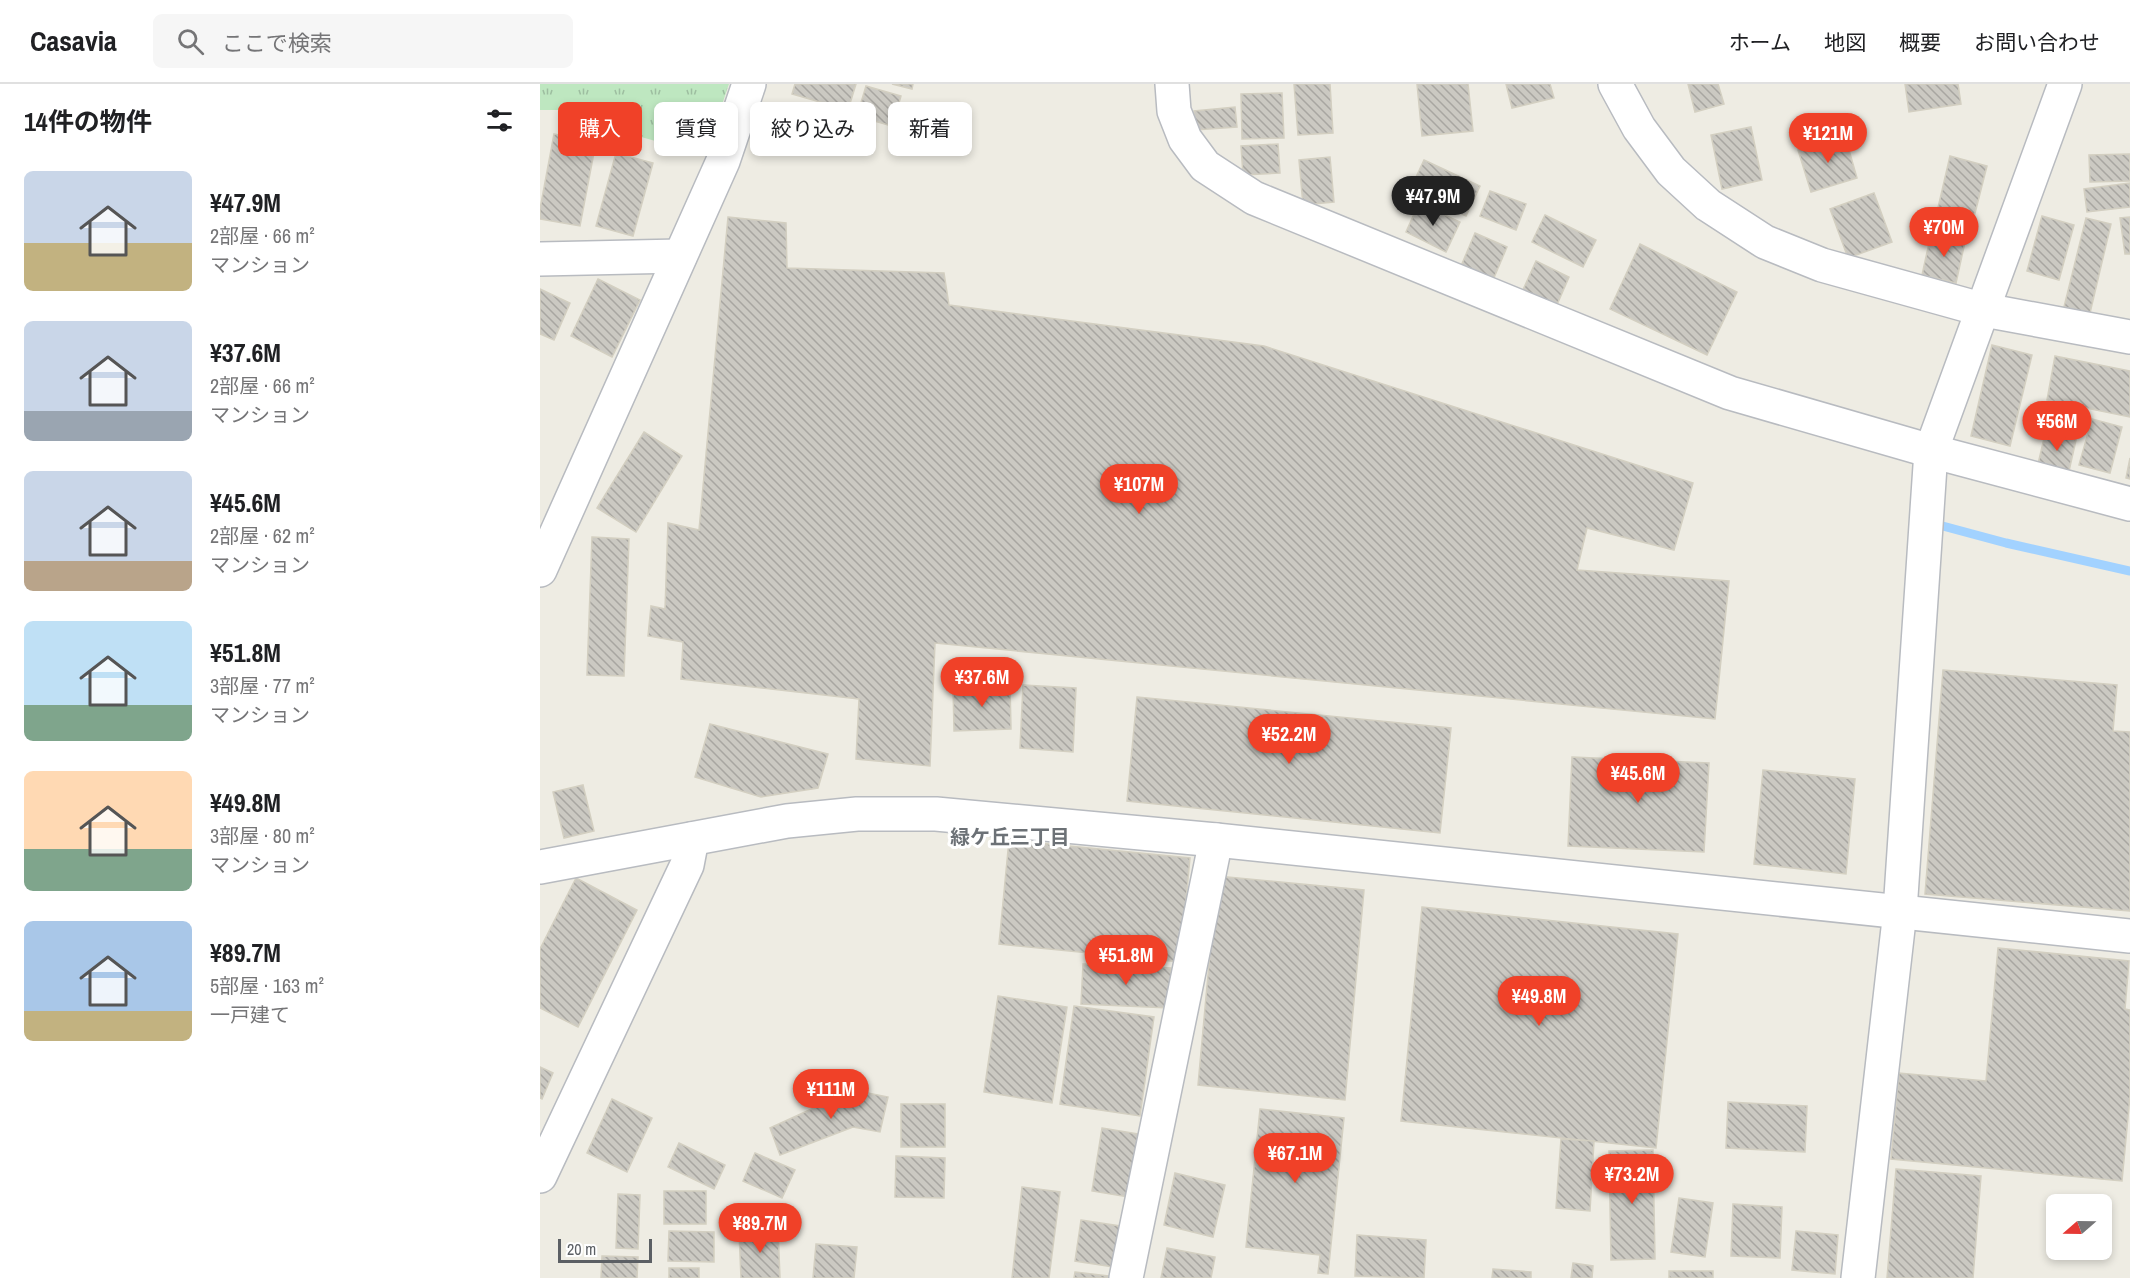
<!DOCTYPE html>
<html lang="ja">
<meta charset="utf-8">
<style>
body{margin:0;font-family:"Archivo Narrow","Noto Sans JP",sans-serif;background:#f6f6f6;color:#202124;height:100vh;display:flex;flex-direction:column;font-size:22px;white-space:nowrap}
*{box-sizing:border-box;margin:0}
p{font-size:20px;color:#757577}
.icon{flex:none;width:33px;height:33px;fill:none;stroke:currentColor;stroke-width:2;stroke-linecap:round;stroke-linejoin:round}
.map{position:relative;flex:1;overflow:hidden}
.side{display:flex;flex-direction:column;background:#fff;width:540px}
.side>*{flex:none}
.top-card{position:absolute;left:18px;top:18px;width:570px;height:54px;display:flex;gap:12px}
.needle{width:39px;rotate:250deg}
.buttons{position:absolute;left:1506px;top:1110px;display:grid;gap:12px}
.buttons a{display:grid;place-items:center;width:66px;height:66px;border-radius:9px;background:#fff;box-shadow:0 3px 9px #0003;font-size:30px}
.scale{position:absolute;left:18px;bottom:15px;width:94px;box-sizing:border-box;padding-left:6px;border:3px solid #5b5f64;border-top:0;font-size:16px;line-height:21px;white-space:nowrap;color:#5b5f64;-webkit-text-stroke:4px #fff;paint-order:stroke}
.price{position:absolute;translate:-50% -51px;padding:0 14px;border-radius:21px;background:#f04128;color:#fff;font-size:20px;line-height:39px;filter:drop-shadow(0 2px 3px #0008)}
.price::after{content:'';position:absolute;left:50%;top:36px;width:18px;height:14px;margin-left:-9px;background:inherit;clip-path:polygon(0 0,100% 0,50% 100%)}
.price.active{background:#222;color:#fff}
ul{padding:0;list-style:none}
li{display:flex;align-items:center;gap:18px;height:150px;padding:0 24px}
li span{display:grid;place-items:center;flex:none;width:168px;height:120px;border-radius:9px;color:#555}
li>.icon{margin-inline-start:auto}
span .icon{width:72px;height:72px;fill:#fffc;stroke-width:1}
li b{font-size:26px}
h2{display:flex;justify-content:space-between;align-items:center;height:72px;padding:0 24px;font-size:26px}
.chip{padding:0 21px;border-radius:9px;background:#fff;box-shadow:0 3px 9px #0003;font-size:21px;line-height:54px}
.chip.active{background:#f04128;color:#fff}
header{display:flex;align-items:center;gap:36px;box-sizing:border-box;height:84px;padding:0 30px;background:#fff;border-bottom:2px solid #e0e0e0}
header strong{font-size:28px}
nav{display:flex;gap:33px;margin-inline-start:auto;font-size:21px}
.search{width:420px;height:54px;background:#f6f6f6;display:flex;align-items:center;gap:15px;box-sizing:border-box;padding:0 21px;border-radius:9px;color:#757577;font-size:22px}
main{display:flex;flex:1;min-height:0}
.map>svg:first-child{display:block}
.park{fill:url(#park-tufts)}
.lines{fill:none;stroke-linecap:round;stroke-linejoin:round}
.stream{stroke:#a2d2ff;stroke-width:9}
.building{fill:url(#building-back-hatch);stroke:#d3cfc1;stroke-width:1.5}
.minor-casing{stroke:#b8bbc0;stroke-width:36}
.minor{stroke:#fff;stroke-width:33}
.labels{text-anchor:middle;stroke-width:6;stroke-linejoin:round;paint-order:stroke}
.neighbourhood-label{font-size:20px;font-weight:bold;fill:#6c7176;stroke:#fff}
</style>
<header>
<strong>Casavia</strong>
<div class="search"><svg class="icon" aria-label="search" viewBox="0 0 24 24"><circle cx="10" cy="10" r="6"/><path d="M15 15l6 6"/></svg>ここで検索</div>
<nav><a>ホーム</a><a>地図</a><a>概要</a><a>お問い合わせ</a></nav>
</header>
<main>
<section class="side">
<h2>14件の物件<svg class="icon" aria-label="filters" viewBox="0 0 24 24"><path d="M4 7h16M4 17h16"/><circle cx="9" cy="7" r="2"/><circle cx="15" cy="17" r="2"/></svg></h2>
<ul>
<li><span style="background:linear-gradient(#c9d6e8 60%,#c2b280 0)"><svg class="icon" aria-label="home" viewBox="0 0 24 24"><path d="M3 11l9-7 9 7M6 9v11h12V9"/></svg></span><div><b>¥47.9M</b><p>2部屋 · 66 m²</p><p>マンション</p></div></li>
<li><span style="background:linear-gradient(#c9d6e8 75%,#9aa5b1 0)"><svg class="icon" aria-label="home" viewBox="0 0 24 24"><path d="M3 11l9-7 9 7M6 9v11h12V9"/></svg></span><div><b>¥37.6M</b><p>2部屋 · 66 m²</p><p>マンション</p></div></li>
<li><span style="background:linear-gradient(#c9d6e8 75%,#b9a48a 0)"><svg class="icon" aria-label="home" viewBox="0 0 24 24"><path d="M3 11l9-7 9 7M6 9v11h12V9"/></svg></span><div><b>¥45.6M</b><p>2部屋 · 62 m²</p><p>マンション</p></div></li>
<li><span style="background:linear-gradient(#bfe0f5 70%,#7fa58c 0)"><svg class="icon" aria-label="home" viewBox="0 0 24 24"><path d="M3 11l9-7 9 7M6 9v11h12V9"/></svg></span><div><b>¥51.8M</b><p>3部屋 · 77 m²</p><p>マンション</p></div></li>
<li><span style="background:linear-gradient(#ffd9b3 65%,#7fa58c 0)"><svg class="icon" aria-label="home" viewBox="0 0 24 24"><path d="M3 11l9-7 9 7M6 9v11h12V9"/></svg></span><div><b>¥49.8M</b><p>3部屋 · 80 m²</p><p>マンション</p></div></li>
<li><span style="background:linear-gradient(#a9c7e8 75%,#c2b280 0)"><svg class="icon" aria-label="home" viewBox="0 0 24 24"><path d="M3 11l9-7 9 7M6 9v11h12V9"/></svg></span><div><b>¥89.7M</b><p>5部屋 · 163 m²</p><p>一戸建て</p></div></li>
</ul>
</section>
<div class="map">
<svg width="1590" height="1194" viewBox="0 0 1590 1194">
<defs>
<pattern id="park-tufts" width="24" height="20" patternUnits="userSpaceOnUse" patternTransform="scale(1.5)"><rect width="24" height="20" fill="#bee7c0"/><path d="M3 7l-1-3M5 7V3M7 7l1-3M15 17l-1-3M17 17v-4M19 17l1-3" fill="none" stroke="#9dbea0"/></pattern>
<pattern id="building-back-hatch" width="6" height="6" patternUnits="userSpaceOnUse" patternTransform="scale(1.5)"><rect width="6" height="6" fill="#cbc9c2"/><path d="M-1 5l2 2M0 0l6 6M5-1l2 2" fill="none" stroke="#a8a6a1"/></pattern>
</defs>
<rect width="100%" height="100%" fill="#eeece3"/>
<path class="park" d="M 0,0 L 189,0 L 165,71 L 87,49 L 68,33 L 19,26 L 0,26 Z"/>
<g class="lines">
<path class="stream" d="M 1399,441 L 1466,459 L 1590,487"/>
</g>
<g class="building">
<path d="M 255,0 L 316,0 L 308,26 L 252,10 Z"/>
<path d="M 352,0 L 373,0 L 372,5 Z"/>
<path d="M 754,0 L 790,0 L 793,49 L 758,51 Z"/>
<path d="M 877,0 L 928,0 L 933,47 L 882,52 Z"/>
<path d="M 966,0 L 1010,0 L 1014,14 L 972,24 Z"/>
<path d="M 1148,0 L 1178,0 L 1184,20 L 1155,28 Z"/>
<path d="M 1365,0 L 1418,0 L 1421,20 L 1369,28 Z"/>
<path d="M 326,2 L 361,12 L 352,42 L 317,32 Z"/>
<path d="M 742,9 L 744,54 L 702,55 L 701,10 Z"/>
<path d="M 695,23 L 697,43 L 655,46 L 654,27 Z"/>
<path d="M 1211,43 L 1222,96 L 1182,105 L 1171,51 Z"/>
<path d="M 14,50 L 56,58 L 40,142 L 0,135 L 0,125 Z"/>
<path d="M 1305,52 L 1317,94 L 1271,108 L 1258,66 Z"/>
<path d="M 738,60 L 740,89 L 703,91 L 701,62 Z"/>
<path d="M 76,69 L 113,79 L 93,152 L 56,142 Z"/>
<path d="M 1590,70 L 1590,97 L 1550,98 L 1549,71 Z"/>
<path d="M 1410,72 L 1447,82 L 1433,137 L 1397,128 Z"/>
<path d="M 790,73 L 794,118 L 763,121 L 759,76 Z"/>
<path d="M 884,76 L 940,102 L 926,132 L 870,106 Z"/>
<path d="M 1590,99 L 1590,123 L 1547,128 L 1544,105 Z"/>
<path d="M 950,107 L 986,120 L 976,146 L 940,132 Z"/>
<path d="M 1334,109 L 1352,158 L 1308,174 L 1290,125 Z"/>
<path d="M 879,119 L 920,138 L 906,168 L 866,148 Z"/>
<path d="M 1005,131 L 1056,156 L 1043,183 L 992,158 Z"/>
<path d="M 1502,132 L 1534,141 L 1519,196 L 1487,187 Z"/>
<path d="M 188,133 L 246,139 L 247,184 L 404,189 L 409,221 L 724,262 L 1153,399 L 1134,466 L 1047,444 L 1037,486 L 1189,497 L 1175,635 L 395,559 L 390,682 L 316,675 L 319,615 L 141,595 L 143,558 L 108,552 L 111,522 L 125,525 L 128,439 L 159,446 Z"/>
<path d="M 1590,133 L 1590,170 L 1585,170 L 1580,134 Z"/>
<path d="M 1546,134 L 1571,140 L 1550,229 L 1524,223 Z"/>
<path d="M 935,149 L 967,163 L 953,196 L 921,182 Z"/>
<path d="M 1391,150 L 1425,158 L 1416,199 L 1382,191 Z"/>
<path d="M 1100,160 L 1197,208 L 1167,271 L 1070,225 Z"/>
<path d="M 996,177 L 1029,193 L 1016,223 L 982,208 Z"/>
<path d="M 58,195 L 100,216 L 72,273 L 31,252 Z"/>
<path d="M 0,205 L 30,219 L 14,256 L 0,250 Z"/>
<path d="M 1452,261 L 1492,271 L 1470,362 L 1431,352 Z"/>
<path d="M 1515,272 L 1590,287 L 1590,333 L 1507,316 Z"/>
<path d="M 1552,335 L 1582,343 L 1570,389 L 1539,381 Z"/>
<path d="M 104,348 L 142,372 L 96,448 L 57,424 Z"/>
<path d="M 1505,350 L 1536,356 L 1529,387 L 1498,380 Z"/>
<path d="M 1590,374 L 1590,395 L 1586,394 Z"/>
<path d="M 52,453 L 89,455 L 84,592 L 47,591 Z"/>
<path d="M 1403,586 L 1577,601 L 1573,647 L 1590,648 L 1590,827 L 1385,810 Z"/>
<path d="M 470,600 L 471,645 L 414,647 L 413,602 Z"/>
<path d="M 483,601 L 536,604 L 533,668 L 480,664 Z"/>
<path d="M 597,613 L 911,644 L 900,749 L 587,717 Z"/>
<path d="M 170,640 L 288,670 L 278,704 L 221,713 L 155,693 Z"/>
<path d="M 1032,673 L 1169,679 L 1164,768 L 1028,762 Z"/>
<path d="M 1223,686 L 1315,695 L 1306,790 L 1214,780 Z"/>
<path d="M 43,701 L 54,747 L 24,754 L 13,708 Z"/>
<path d="M 469,756 L 650,774 L 640,878 L 459,860 Z"/>
<path d="M 677,792 L 824,806 L 805,1016 L 658,1001 Z"/>
<path d="M 36,794 L 97,826 L 38,943 L 0,924 L 0,865 Z"/>
<path d="M 882,823 L 1138,850 L 1116,1064 L 861,1037 Z"/>
<path d="M 1458,864 L 1589,877 L 1585,925 L 1590,926 L 1590,1012 L 1582,1097 L 1351,1075 L 1359,989 L 1446,997 Z"/>
<path d="M 543,880 L 631,884 L 629,924 L 541,920 Z"/>
<path d="M 458,912 L 527,923 L 512,1019 L 444,1008 Z"/>
<path d="M 534,922 L 614,933 L 600,1032 L 520,1020 Z"/>
<path d="M 0,983 L 13,989 L 2,1015 L 0,1014 Z"/>
<path d="M 313,1006 L 348,1013 L 340,1048 L 313,1043 L 240,1071 L 230,1044 Z"/>
<path d="M 72,1015 L 112,1034 L 87,1088 L 47,1069 Z"/>
<path d="M 1188,1018 L 1267,1022 L 1265,1068 L 1186,1064 Z"/>
<rect x="361" y="1020" width="44" height="43"/>
<path d="M 720,1025 L 804,1034 L 788,1190 L 778,1189 L 780,1171 L 706,1163 Z"/>
<path d="M 562,1044 L 605,1051 L 594,1114 L 552,1107 Z"/>
<path d="M 1021,1055 L 1054,1057 L 1050,1127 L 1016,1124 Z"/>
<path d="M 139,1059 L 185,1081 L 174,1105 L 128,1083 Z"/>
<path d="M 1113,1066 L 1115,1175 L 1071,1176 L 1069,1067 Z"/>
<path d="M 215,1069 L 255,1086 L 242,1114 L 203,1097 Z"/>
<path d="M 356,1072 L 405,1074 L 404,1114 L 355,1113 Z"/>
<path d="M 1356,1085 L 1441,1092 L 1433,1194 L 1347,1194 Z"/>
<path d="M 635,1089 L 685,1101 L 673,1153 L 624,1141 Z"/>
<path d="M 482,1103 L 520,1108 L 509,1194 L 472,1194 Z"/>
<rect x="124" y="1107" width="42" height="33"/>
<path d="M 78,1110 L 100,1111 L 98,1165 L 76,1164 Z"/>
<path d="M 1139,1114 L 1173,1119 L 1165,1173 L 1131,1168 Z"/>
<path d="M 1193,1120 L 1242,1123 L 1240,1174 L 1191,1172 Z"/>
<path d="M 541,1136 L 580,1142 L 573,1183 L 535,1177 Z"/>
<path d="M 238,1145 L 240,1194 L 201,1194 L 199,1147 Z"/>
<path d="M 129,1147 L 174,1148 L 174,1178 L 128,1177 Z"/>
<path d="M 1256,1147 L 1298,1151 L 1295,1190 L 1252,1186 Z"/>
<path d="M 817,1151 L 886,1156 L 884,1194 L 815,1192 Z"/>
<path d="M 276,1160 L 317,1163 L 314,1194 L 273,1194 Z"/>
<path d="M 627,1164 L 675,1173 L 671,1194 L 621,1194 Z"/>
<path d="M 62,1172 L 98,1173 L 97,1194 L 61,1194 Z"/>
<path d="M 1033,1179 L 1053,1182 L 1052,1194 L 1031,1194 Z"/>
<rect x="129" y="1184" width="30" height="10"/>
<path d="M 953,1185 L 991,1188 L 991,1194 L 952,1194 Z"/>
<rect x="1129" y="1187" width="44" height="7"/>
<path d="M 535,1188 L 578,1193 L 577,1194 L 534,1194 Z"/>
</g>
<g class="lines">
<defs>
<g id="minor">
<path d="M 632,0 L 634,27 L 645,55 L 665,82 L 714,114 L 1190,309 L 1391,367 L 1590,420"/>
<path d="M 1075,0 L 1099,44 L 1131,87 L 1168,121 L 1225,158 L 1282,181 L 1444,226 L 1590,253"/>
<path d="M 0,175 L 140,172"/>
<path d="M 0,486 L 183,77 L 209,0"/>
<path d="M 0,783 L 247,737 L 317,730 L 396,730 L 676,756 L 1590,852"/>
<path d="M 0,1092 L 147,781 L 152,755"/>
<path d="M 586,1194 L 676,756"/>
<path d="M 1318,1194 L 1360,827 L 1391,367 L 1525,0"/>
</g>
</defs>
<use href="#minor" class="minor-casing"/>
<use href="#minor" class="minor"/>
</g>
<g class="labels">
<g class="neighbourhood-label">
<text x="470" y="760">緑ケ丘三丁目</text>
</g>
</g>
</svg>
<div class="buttons">
<a><svg class="needle" viewBox="-14 -14 28 28"><path d="M0-13l5 13h-10z" fill="#e53935"/><path d="M0 13l5-13h-10z" fill="#757577"/></svg></a>
</div>
<div class="scale">20 m</div>
<b class="price" style="left:1288px;top:80px">¥121M</b>
<b class="price active" style="left:893px;top:143px">¥47.9M</b>
<b class="price" style="left:1404px;top:174px">¥70M</b>
<b class="price" style="left:1517px;top:368px">¥56M</b>
<b class="price" style="left:599px;top:431px">¥107M</b>
<b class="price" style="left:442px;top:624px">¥37.6M</b>
<b class="price" style="left:749px;top:681px">¥52.2M</b>
<b class="price" style="left:1098px;top:720px">¥45.6M</b>
<b class="price" style="left:586px;top:902px">¥51.8M</b>
<b class="price" style="left:999px;top:943px">¥49.8M</b>
<b class="price" style="left:291px;top:1036px">¥111M</b>
<b class="price" style="left:755px;top:1100px">¥67.1M</b>
<b class="price" style="left:1092px;top:1121px">¥73.2M</b>
<b class="price" style="left:220px;top:1170px">¥89.7M</b>
<div class="top-card">
<a class="chip active">購入</a>
<a class="chip">賃貸</a>
<a class="chip">絞り込み</a>
<a class="chip">新着</a>
</div>
</div>
</main>
